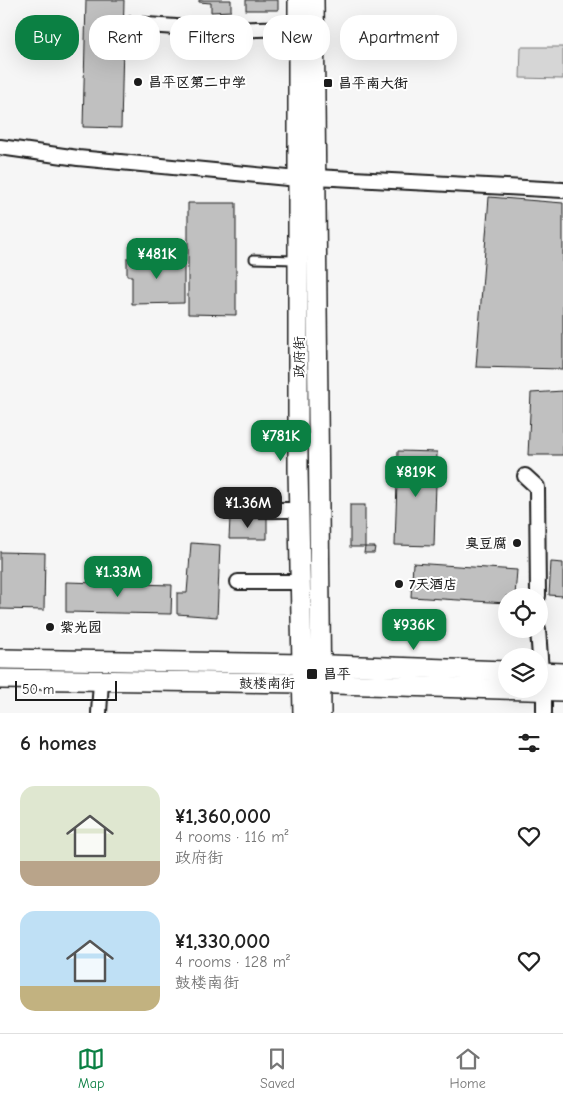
<!DOCTYPE html>
<meta charset="utf-8">
<style>
body{margin:0;font-family:"Comic Neue","LXGW WenKai TC",sans-serif;background:#f6f6f6;color:#222;height:100vh;display:flex;flex-direction:column;font-size:19px;white-space:nowrap}
*{box-sizing:border-box;margin:0}
p{font-size:16px;color:#767676}
.icon{flex:none;width:28px;height:28px;fill:none;stroke:currentColor;stroke-width:2;stroke-linecap:round;stroke-linejoin:round}
.map{position:relative;height:713px;overflow:hidden}
.drawer{display:flex;flex-direction:column;background:#fff;flex:1}
.drawer>*{flex:none}
.banner{position:absolute;left:15px;top:15px;width:534px;height:45px;display:flex;gap:10px}
.tools{position:absolute;left:498px;top:588px;display:grid;gap:10px}
.tools a{display:grid;place-items:center;width:50px;height:50px;border-radius:50%;background:#fff;box-shadow:0 5px 20px #0002;font-size:25px}
.scale{position:absolute;left:15px;bottom:12px;width:102px;box-sizing:border-box;padding-left:5px;border:2px solid #1c1c1c;border-top:0;font-size:14px;line-height:18px;white-space:nowrap;color:#1c1c1c;-webkit-text-stroke:4px #fff;paint-order:stroke}
.price{position:absolute;translate:-50% -42px;padding:0 11px;border-radius:10px;background:#0b8043;color:#fff;font-size:16px;line-height:32px;filter:drop-shadow(0 1px 2px #0008)}
.price::after{content:'';position:absolute;left:50%;top:30px;width:15px;height:11px;margin-left:-8px;background:inherit;clip-path:polygon(0 0,100% 0,50% 100%)}
.price.current{background:#222;color:#fff}
ul{padding:0;list-style:none}
li{display:flex;align-items:center;gap:15px;height:125px;padding:0 20px}
li span{display:grid;place-items:center;flex:none;width:140px;height:100px;border-radius:15px;color:#555}
li>.icon{margin-inline-start:auto}
span .icon{width:60px;height:60px;fill:#fffc;stroke-width:1}
li b{font-size:21px}
h2{display:flex;justify-content:space-between;align-items:center;height:60px;padding:0 20px;font-size:21px}
.chip{padding:0 18px;border-radius:20px;background:#fff;box-shadow:0 5px 20px #0002;font-size:18px;line-height:45px}
.chip.current{background:#0b8043;color:#fff}
.dock{display:flex;justify-content:space-around;align-items:center;height:70px;border-top:1px solid #e0e0e0;background:#fff;font-size:14px;color:#767676}
.dock a{display:grid;justify-items:center;gap:2px}
.dock .current{color:#0b8043}
.map>svg:first-child{display:block}
.green{fill:#d6d6d6;stroke:#797979}
.building{fill:#c0c0c0;stroke:#1c1c1c}
.lines{fill:none;stroke-linecap:round;stroke-linejoin:round}
.service-casing{stroke:#1c1c1c;stroke-width:11}
.minor-casing{stroke:#1c1c1c;stroke-width:18}
.secondary-casing{stroke:#1c1c1c;stroke-width:22}
.service{stroke:#fff;stroke-width:7}
.minor{stroke:#fff;stroke-width:14}
.secondary{stroke:#fff;stroke-width:19}
.poi-dot{fill:#1c1c1c;stroke:#fff;stroke-width:2}
.labels{text-anchor:middle;stroke-width:4;stroke-linejoin:round;paint-order:stroke}
.poi-label{font-size:14px;font-weight:bold;fill:#1c1c1c;stroke:#fff;text-anchor:start}
.street-label{font-size:14px;fill:#1c1c1c;stroke:#fff}
</style>
<div class="map">
<svg width="563" height="713" viewBox="0 0 563 713">
<rect width="100%" height="100%" fill="#f6f6f6"/>
<filter id="ink" filterUnits="userSpaceOnUse"><feTurbulence type="fractalNoise" baseFrequency=".02" numOctaves="2"/><feDisplacementMap in="SourceGraphic" scale="10" xChannelSelector="R" yChannelSelector="G"/><feConvolveMatrix kernelMatrix="1 2 1 2 8 2 1 2 1" color-interpolation-filters="sRGB"/></filter>
<g filter="url(#ink)">
<path class="green" d="M 521,47 L 563,47 L 563,79 L 520,78 Z"/>
<g class="building">
<path d="M 86,0 L 124,0 L 121,128 L 83,127 Z"/>
<path d="M 199,0 L 231,0 L 231,11 L 211,12 L 211,3 L 199,2 Z"/>
<rect x="246" y="0" width="32" height="10"/>
<path d="M 489,197 L 563,203 L 563,369 L 476,367 Z"/>
<path d="M 188,203 L 236,203 L 236,315 L 188,314 Z"/>
<path d="M 127,258 L 184,258 L 184,303 L 132,304 L 132,276 L 127,276 Z"/>
<path d="M 563,391 L 563,455 L 528,455 L 531,393 Z"/>
<path d="M 398,451 L 437,452 L 434,546 L 395,545 Z"/>
<rect x="350" y="505" width="15" height="42"/>
<path d="M 230,518 L 267,518 L 267,539 L 229,539 Z"/>
<path d="M 191,543 L 220,545 L 217,617 L 177,614 L 177,593 L 187,593 Z"/>
<path d="M 365,547 L 375,547 L 374,553 L 364,553 Z"/>
<path d="M 0,552 L 45,553 L 44,610 L 0,609 Z"/>
<path d="M 551,562 L 563,563 L 563,596 L 549,595 Z"/>
<path d="M 413,563 L 517,570 L 515,596 L 506,596 L 506,603 L 411,597 Z"/>
<path d="M 66,582 L 172,585 L 171,614 L 66,612 Z"/>
</g>
<g class="lines">
<defs>
<path id="service" d="M 254,259 L 296,260"/>
<g id="minor">
<path d="M 132,24 L 220,30 L 298,28"/>
<path d="M 0,147 L 78,158 L 298,179"/>
<path d="M 315,177 L 563,190"/>
<path d="M 525,476 L 537,487 L 538,596"/>
<path d="M 231,510 L 299,510"/>
<path d="M 238,582 L 300,582"/>
<path d="M 538,629 L 541,672"/>
<path d="M 99,713 L 101,681"/>
<path d="M 544,713 L 544,691"/>
</g>
<g id="secondary">
<path d="M 298,0 L 298,469 L 303,713"/>
<path d="M 314,0 L 321,713"/>
<path d="M 0,659 L 302,664 L 506,671"/>
<path d="M 539,672 L 563,673"/>
<path d="M 0,679 L 302,683 L 563,691"/>
</g>
</defs>
<use href="#service" class="service-casing"/>
<use href="#minor" class="minor-casing"/>
<use href="#secondary" class="secondary-casing"/>
<use href="#service" class="service"/>
<use href="#minor" class="minor"/>
<use href="#secondary" class="secondary"/>
</g>
</g>
<g class="poi-dot">
<circle cx="138" cy="82" r="5"/>
<rect x="323" y="78" width="10" height="10" rx="2.5"/>
<circle cx="517" cy="543" r="5"/>
<circle cx="399" cy="584" r="5"/>
<circle cx="50" cy="627" r="5"/>
<rect x="306" y="668" width="12" height="12" rx="2.5"/>
</g>
<g class="labels">
<g class="poi-label">
<text x="148" y="87">昌平区第二中学</text>
<text x="338" y="88">昌平南大街</text>
<text x="507" y="548" text-anchor="end">臭豆腐</text>
<text x="409" y="589">7天酒店</text>
<text x="60" y="632">紫光园</text>
<text x="323" y="679">昌平</text>
</g>
<g class="street-label">
<text transform="translate(299 357) rotate(-90)" y="5">政府街</text>
<text x="267" y="688">鼓楼南街</text>
</g>
</g>
</svg>
<div class="tools">
<a><svg class="icon" aria-label="locate" viewBox="0 0 24 24"><circle cx="12" cy="12" r="6"/><path d="M12 2v4M12 18v4M2 12h4M18 12h4"/></svg></a>
<a><svg class="icon" aria-label="layers" viewBox="0 0 24 24"><path d="M12 4l9 5-9 5-9-5zM3 14l9 5 9-5"/></svg></a>
</div>
<div class="scale">50 m</div>
<b class="price" style="left:157px;top:280px">¥481K</b>
<b class="price" style="left:281px;top:462px">¥781K</b>
<b class="price" style="left:416px;top:498px">¥819K</b>
<b class="price current" style="left:248px;top:529px">¥1.36M</b>
<b class="price" style="left:118px;top:598px">¥1.33M</b>
<b class="price" style="left:414px;top:651px">¥936K</b>
<div class="banner">
<a class="chip current">Buy</a>
<a class="chip">Rent</a>
<a class="chip">Filters</a>
<a class="chip">New</a>
<a class="chip">Apartment</a>
</div>
</div>
<section class="drawer">
<h2>6 homes<svg class="icon" aria-label="filters" viewBox="0 0 24 24"><path d="M4 7h16M4 17h16"/><circle cx="9" cy="7" r="2"/><circle cx="15" cy="17" r="2"/></svg></h2>
<ul>
<li><span style="background:linear-gradient(#dfe7d0 75%,#b9a48a 0)"><svg class="icon" aria-label="home" viewBox="0 0 24 24"><path d="M3 11l9-7 9 7M6 9v11h12V9"/></svg></span><div><b>¥1,360,000</b><p>4 rooms · 116 m²</p><p>政府街</p></div><svg class="icon" aria-label="heart" viewBox="0 0 24 24"><path d="M12 20l-8-8c-3-5 5-10 8-4 3-6 11-1 8 4z"/></svg></li>
<li><span style="background:linear-gradient(#bfe0f5 75%,#c2b280 0)"><svg class="icon" aria-label="home" viewBox="0 0 24 24"><path d="M3 11l9-7 9 7M6 9v11h12V9"/></svg></span><div><b>¥1,330,000</b><p>4 rooms · 128 m²</p><p>鼓楼南街</p></div><svg class="icon" aria-label="heart" viewBox="0 0 24 24"><path d="M12 20l-8-8c-3-5 5-10 8-4 3-6 11-1 8 4z"/></svg></li>
</ul>
</section>
<nav class="dock">
<a class="current"><svg class="icon" aria-label="map" viewBox="0 0 24 24"><path d="M3 6l6-2 6 2 6-2v14l-6 2-6-2-6 2zM9 4v14M15 6v14"/></svg>Map</a>
<a><svg class="icon" aria-label="saved" viewBox="0 0 24 24"><path d="M7 4h10v16l-5-4-5 4z"/></svg>Saved</a>
<a><svg class="icon" aria-label="home" viewBox="0 0 24 24"><path d="M3 11l9-7 9 7M6 9v11h12V9"/></svg>Home</a>
</nav>
